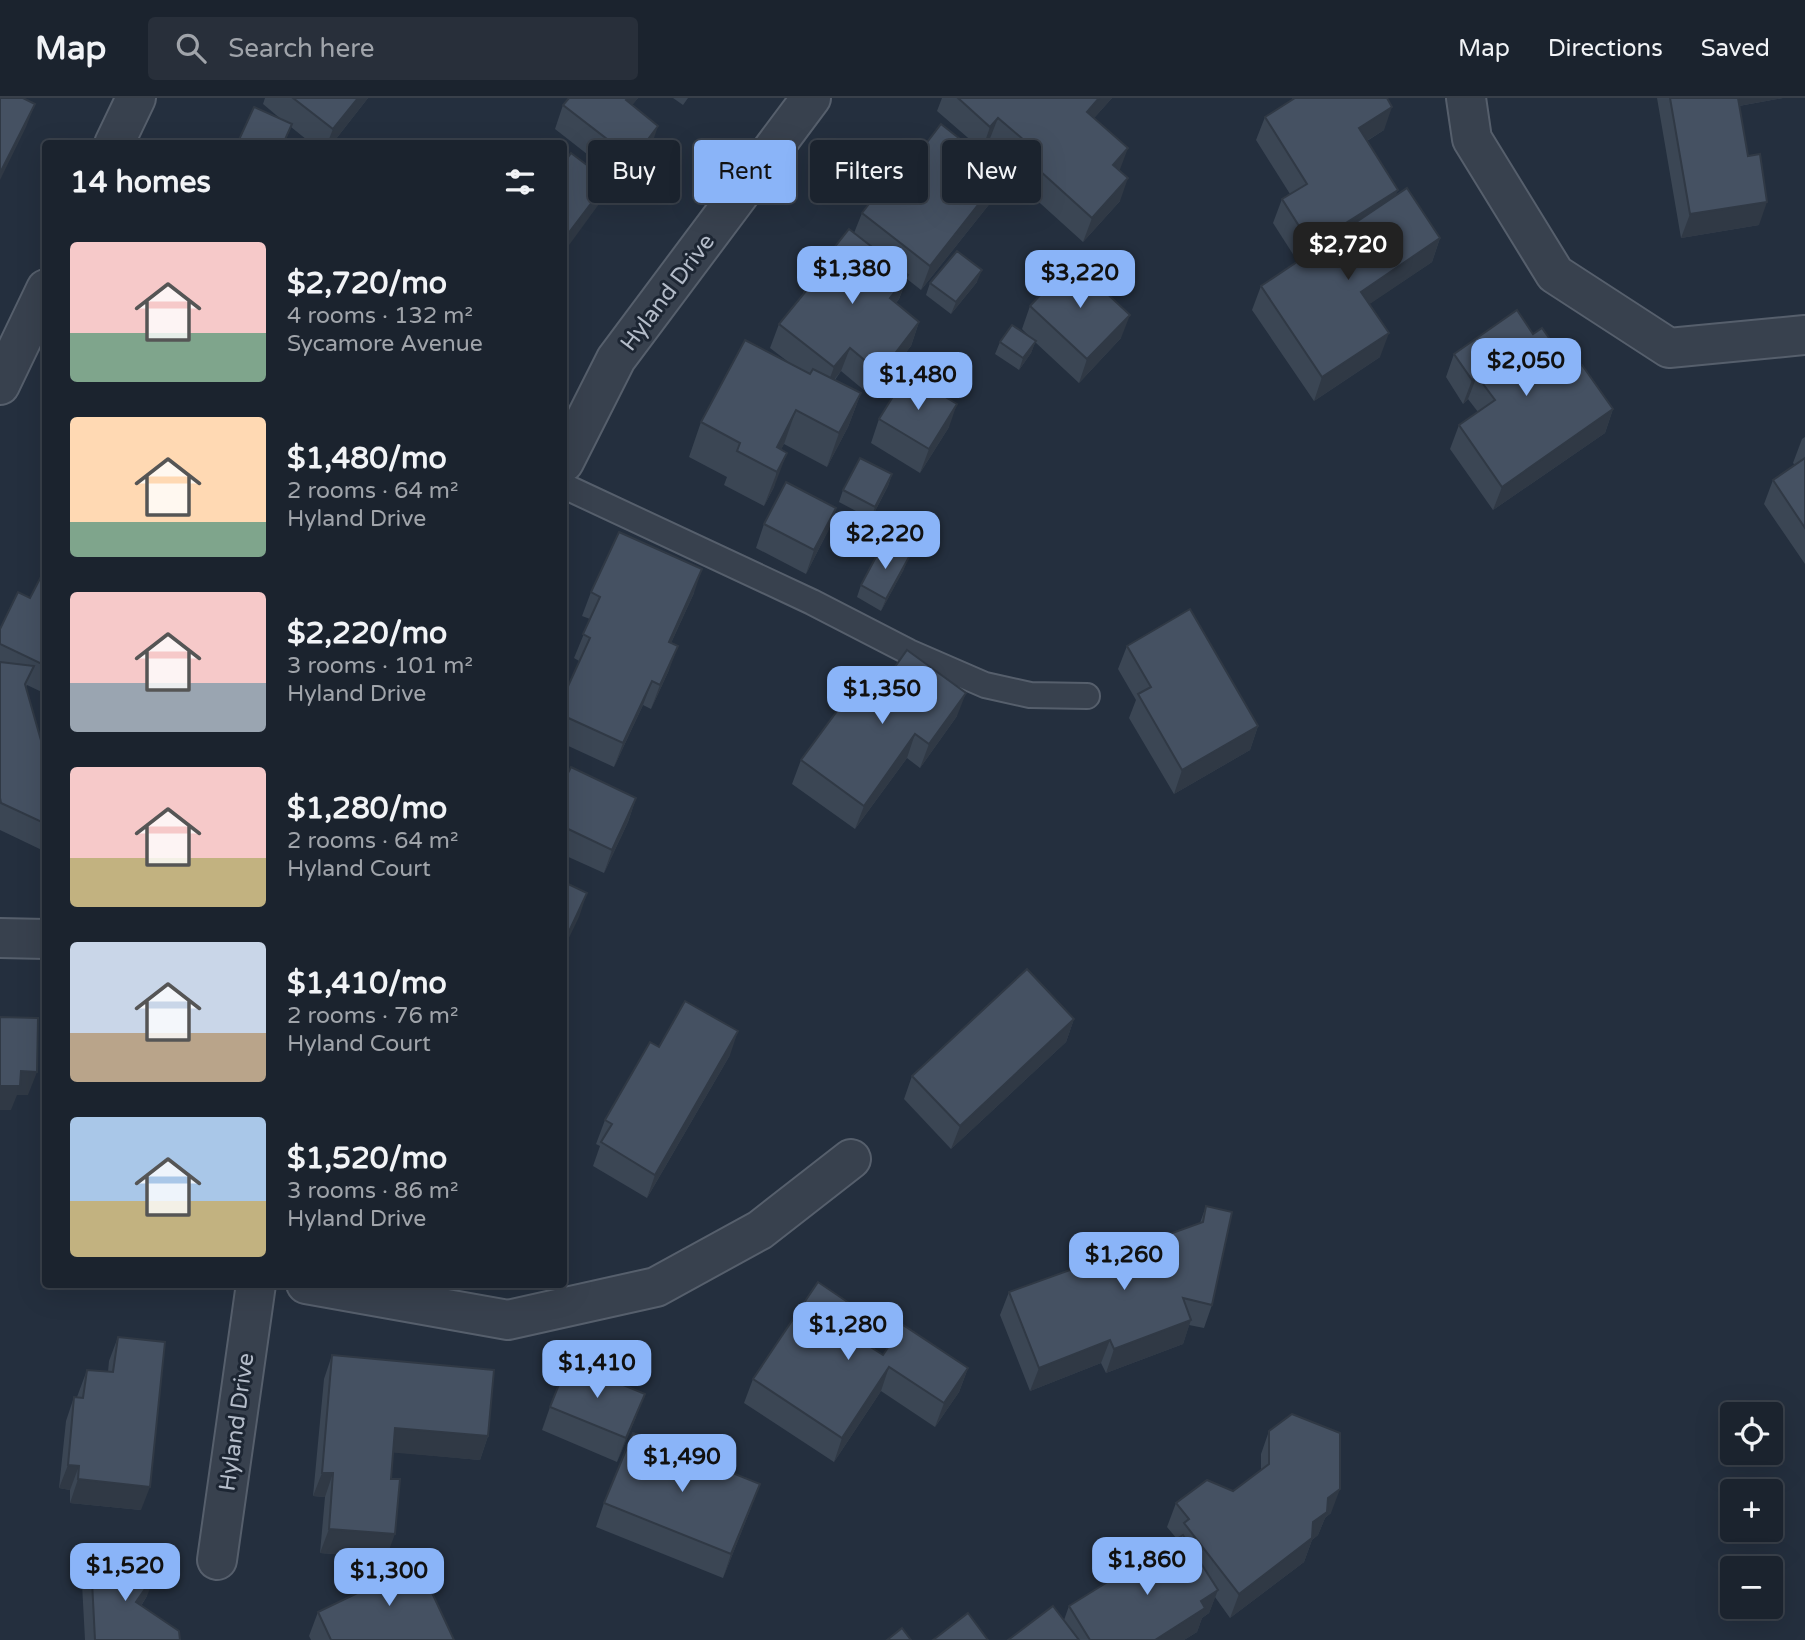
<!DOCTYPE html>
<meta charset="utf-8">
<style>
body{margin:0;font-family:"Varela Round",sans-serif;background:#282f3a;color:#f1f3f6;height:100vh;display:flex;flex-direction:column;font-size:26px;white-space:nowrap}
*{box-sizing:border-box;margin:0}
p{font-size:23px;color:#a0a4aa}
.icon{flex:none;width:38px;height:38px;fill:none;stroke:currentColor;stroke-width:2;stroke-linecap:round;stroke-linejoin:round}
.map{position:relative;flex:1;overflow:hidden}
.sheet{position:absolute;left:42px;top:42px;width:525px;height:1148px;display:flex;flex-direction:column;background:#1b232e;border-radius:7px;box-shadow:0 7px 28px #0002,0 0 0 2px #39404a}
.sheet>*{flex:none}
.top-card{position:absolute;left:588px;top:42px;width:665px;height:63px;display:flex;gap:14px}
.buttons{position:absolute;left:1720px;top:1304px;display:grid;gap:14px}
.buttons a{display:grid;place-items:center;width:63px;height:63px;border-radius:7px;background:#1b232e;box-shadow:0 7px 28px #0002,0 0 0 2px #39404a;font-size:35px}
.price{position:absolute;translate:-50% -60px;padding:0 16px;border-radius:14px;background:#8ab4f8;color:#111;font-size:23px;line-height:46px;filter:drop-shadow(0 2px 4px #0008)}
.price::after{content:'';position:absolute;left:50%;top:42px;width:21px;height:16px;margin-left:-10px;background:inherit;clip-path:polygon(0 0,100% 0,50% 100%)}
.price.active{background:#222;color:#fff}
ul{padding:0;list-style:none}
li{display:flex;align-items:center;gap:21px;height:175px;padding:0 28px}
li span{display:grid;place-items:center;flex:none;width:196px;height:140px;border-radius:7px;color:#555}
li>.icon{margin-inline-start:auto}
span .icon{width:84px;height:84px;fill:#fffc;stroke-width:1}
li b{font-size:30px}
h2{display:flex;justify-content:space-between;align-items:center;height:84px;padding:0 28px;font-size:30px}
.pill{padding:0 24px;border-radius:7px;background:#1b232e;box-shadow:0 7px 28px #0002,0 0 0 2px #39404a;font-size:24px;line-height:63px}
.pill.active{background:#8ab4f8;color:#111}
header{display:flex;align-items:center;gap:42px;box-sizing:border-box;height:98px;padding:0 35px;background:#1b232e;border-bottom:2px solid #39404a}
header strong{font-size:33px}
nav{display:flex;gap:38px;margin-inline-start:auto;font-size:24px}
.search{width:490px;height:63px;background:#282f3a;display:flex;align-items:center;gap:18px;box-sizing:border-box;padding:0 24px;border-radius:7px;color:#a0a4aa;font-size:26px}
.map>svg:first-child{display:block}
.lines{fill:none;stroke-linecap:round;stroke-linejoin:round}
.lane-casing{stroke:#565f6c;stroke-width:28}
.street-casing{stroke:#565f6c;stroke-width:42}
.lane{stroke:#38414e;stroke-width:24}
.street{stroke:#38414e;stroke-width:38}
.wall{fill:#3b4654}
.shaded-wall{fill:#303945}
.building{fill:#455162;stroke:#303945;stroke-width:2}
.labels{text-anchor:middle;stroke-width:6;stroke-linejoin:round;paint-order:stroke}
.street-label{font-size:23px;fill:#b4bcc9;stroke:#1d2633}
</style>
<header>
<strong>Map</strong>
<div class="search"><svg class="icon" aria-label="search" viewBox="0 0 24 24"><circle cx="10" cy="10" r="6"/><path d="M15 15l6 6"/></svg>Search here</div>
<nav><a>Map</a><a>Directions</a><a>Saved</a></nav>
</header>
<div class="map">
<svg width="1805" height="1542" viewBox="0 0 1805 1542">
<rect width="100%" height="100%" fill="#242f3e"/>
<g class="lines">
<defs>
<path id="lane" d="M 564,388 L 812,504 L 909,554 L 985,587 L 1030,597 L 1087,598"/>
<g id="street">
<path d="M 1466,0 L 1472,41 L 1555,176 L 1669,250 L 1805,237"/>
<path d="M 114,46 L 136,0"/>
<path d="M 0,287 L 46,191"/>
<path d="M 564,364 L 616,261 L 811,0"/>
<path d="M 0,840 L 46,841"/>
<path d="M 306,1186 L 508,1222 L 656,1189 L 760,1132 L 851,1061"/>
<path d="M 217,1462 L 256,1186"/>
</g>
</defs>
<use href="#lane" class="lane-casing"/>
<use href="#street" class="street-casing"/>
<use href="#lane" class="lane"/>
<use href="#street" class="street"/>
</g>
<g class="wall">
<path d="M 265,0 L 368,0 L 332,46 L 312,46 L 291,29 L 284,46 L 237,46 L 282,22 L 263,6 Z"/>
<path d="M 569,0 L 638,0 L 632,7 L 650,52 L 624,85 L 555,31 L 563,7 Z"/>
<path d="M 673,0 L 688,0 L 683,7 Z"/>
<path d="M 942,0 L 1112,0 L 1094,20 L 1120,72 L 1120,103 L 1083,144 L 1020,87 L 1025,74 L 989,43 L 982,52 L 937,13 Z"/>
<path d="M 1292,0 L 1387,0 L 1384,32 L 1367,43 L 1395,98 L 1440,140 L 1432,164 L 1369,206 L 1380,259 L 1314,303 L 1252,212 L 1261,188 L 1298,164 L 1273,125 L 1282,101 L 1290,96 L 1256,42 L 1265,19 L 1293,1 Z"/>
<path d="M 1657,0 L 1783,0 L 1739,8 L 1759,127 L 1681,140 Z"/>
<path d="M 889,94 L 995,99 L 921,192 L 907,181 L 899,201 L 896,205 L 919,224 L 911,248 L 871,298 L 841,273 L 835,282 L 861,295 L 848,329 L 827,369 L 784,346 L 781,351 L 774,389 L 764,408 L 724,387 L 727,379 L 689,359 L 701,324 L 791,266 L 770,250 L 779,226 L 802,198 L 807,184 L 854,135 L 862,115 Z"/>
<path d="M 977,184 L 951,216 L 926,197 L 930,185 Z"/>
<path d="M 1030,208 L 1121,240 L 1079,285 L 1035,244 L 1031,255 L 1019,272 L 995,256 L 1000,244 L 1029,238 L 1022,231 Z"/>
<path d="M 1533,236 L 1613,311 L 1605,335 L 1493,412 L 1450,351 L 1459,327 L 1478,314 L 1468,301 L 1463,306 L 1446,279 L 1454,256 Z"/>
<path d="M 879,321 L 949,329 L 920,375 L 871,345 Z"/>
<path d="M 1805,339 L 1805,466 L 1764,406 L 1773,382 L 1795,367 L 1793,365 L 1802,341 Z"/>
<path d="M 892,376 L 888,388 L 871,421 L 839,404 L 843,392 Z"/>
<path d="M 836,410 L 828,433 L 806,476 L 756,450 L 764,426 Z"/>
<path d="M 46,469 L 46,596 L 27,587 L 26,589 L 46,660 L 46,754 L 0,732 L 0,531 L 30,500 Z"/>
<path d="M 904,471 L 881,513 L 857,499 L 861,487 Z"/>
<path d="M 591,494 L 694,495 L 671,545 L 669,572 L 651,611 L 643,607 L 614,669 L 564,646 L 564,597 L 579,563 L 574,560 L 590,521 L 582,518 Z"/>
<path d="M 1127,548 L 1258,628 L 1250,652 L 1174,696 L 1129,620 L 1136,602 L 1118,571 Z"/>
<path d="M 877,594 L 957,618 L 920,670 L 907,660 L 855,731 L 792,686 L 801,662 Z"/>
<path d="M 564,676 L 636,700 L 628,724 L 604,775 L 564,757 Z"/>
<path d="M 1074,921 L 1066,944 L 951,1051 L 904,1001 L 912,978 Z"/>
<path d="M 730,957 L 647,1100 L 593,1068 L 600,1048 L 596,1046 L 605,1022 Z"/>
<path d="M 1206,1108 L 1212,1207 L 1204,1230 L 1189,1227 L 1183,1246 L 1106,1275 L 1101,1265 L 1030,1293 L 1000,1217 L 1009,1194 L 1200,1125 Z"/>
<path d="M 883,1228 L 874,1252 L 883,1257 L 968,1270 L 959,1294 L 935,1329 L 881,1293 L 834,1364 L 744,1305 L 753,1281 Z"/>
<path d="M 118,1239 L 141,1412 L 70,1405 L 70,1392 L 59,1390 L 66,1323 L 74,1299 L 77,1299 L 87,1272 L 108,1274 L 109,1263 Z"/>
<path d="M 332,1257 L 488,1338 L 480,1362 L 393,1354 L 386,1460 L 320,1455 L 325,1399 L 313,1398 L 324,1281 Z"/>
<path d="M 550,1309 L 636,1319 L 617,1364 L 542,1332 Z"/>
<path d="M 1269,1333 L 1331,1415 L 1325,1420 L 1318,1437 L 1312,1442 L 1304,1464 L 1230,1520 L 1215,1499 L 1209,1515 L 1202,1520 L 1197,1534 L 1184,1542 L 1008,1542 L 1064,1522 L 1069,1508 L 1177,1441 L 1167,1429 L 1176,1405 L 1233,1393 L 1261,1372 L 1261,1356 Z"/>
<path d="M 604,1405 L 751,1410 L 723,1480 L 596,1429 Z"/>
<path d="M 91,1463 L 147,1498 L 141,1508 L 180,1542 L 85,1542 L 82,1486 Z"/>
<path d="M 366,1476 L 454,1542 L 311,1542 L 309,1538 L 318,1514 L 360,1494 Z"/>
</g>
<g class="shaded-wall">
<path d="M 358,0 L 368,0 L 332,46 L 327,46 L 333,31 Z"/>
<path d="M 628,0 L 638,0 L 617,26 L 626,2 Z"/>
<path d="M 1099,0 L 1112,0 L 1078,38 L 1087,14 Z"/>
<path d="M 1731,0 L 1783,0 L 1727,10 Z"/>
<path d="M 35,6 L 26,29 L 0,82 L 0,75 Z"/>
<path d="M 1392,9 L 1384,32 L 1350,53 L 1359,30 Z"/>
<path d="M 998,20 L 989,43 L 982,52 L 990,29 Z"/>
<path d="M 658,28 L 650,52 L 624,85 L 633,61 Z"/>
<path d="M 1128,50 L 1119,74 L 1113,67 Z"/>
<path d="M 1003,75 L 995,99 L 921,192 L 930,168 Z"/>
<path d="M 1128,80 L 1120,103 L 1083,144 L 1092,120 Z"/>
<path d="M 608,83 L 599,106 L 564,154 L 564,141 Z"/>
<path d="M 1398,92 L 1389,115 L 1302,171 L 1311,147 Z"/>
<path d="M 1767,104 L 1759,127 L 1681,140 L 1690,116 Z"/>
<path d="M 1440,140 L 1432,164 L 1352,218 L 1361,194 Z"/>
<path d="M 982,172 L 977,184 L 951,216 L 956,204 Z"/>
<path d="M 908,177 L 899,201 L 881,224 L 890,200 Z"/>
<path d="M 1130,217 L 1121,240 L 1079,285 L 1087,261 Z"/>
<path d="M 919,224 L 911,248 L 871,298 L 880,275 Z"/>
<path d="M 1389,235 L 1380,259 L 1314,303 L 1322,279 Z"/>
<path d="M 1036,243 L 1031,255 L 1019,272 L 1023,260 Z"/>
<path d="M 850,250 L 841,273 L 825,293 L 834,269 Z"/>
<path d="M 1477,278 L 1468,301 L 1463,306 L 1472,282 Z"/>
<path d="M 861,295 L 848,329 L 827,369 L 839,335 Z"/>
<path d="M 957,306 L 949,329 L 920,375 L 929,351 Z"/>
<path d="M 1613,311 L 1605,335 L 1493,412 L 1502,389 Z"/>
<path d="M 796,312 L 784,346 L 771,371 L 777,349 Z"/>
<path d="M 787,355 L 774,389 L 764,408 L 777,374 Z"/>
<path d="M 892,376 L 888,388 L 871,421 L 875,409 Z"/>
<path d="M 836,410 L 828,433 L 806,476 L 814,452 Z"/>
<path d="M 909,459 L 904,471 L 881,513 L 886,501 Z"/>
<path d="M 702,471 L 694,495 L 661,567 L 669,544 Z"/>
<path d="M 678,548 L 669,572 L 651,611 L 660,587 Z"/>
<path d="M 652,583 L 643,607 L 614,669 L 623,645 Z"/>
<path d="M 966,595 L 957,618 L 920,670 L 929,646 Z"/>
<path d="M 1258,628 L 1250,652 L 1174,696 L 1182,672 Z"/>
<path d="M 915,636 L 907,660 L 855,731 L 864,708 Z"/>
<path d="M 636,700 L 628,724 L 604,775 L 612,752 Z"/>
<path d="M 587,795 L 579,819 L 564,850 L 564,844 Z"/>
<path d="M 1074,921 L 1066,944 L 951,1051 L 960,1028 Z"/>
<path d="M 738,933 L 730,957 L 647,1100 L 655,1077 Z"/>
<path d="M 21,973 L 37,974 L 28,997 L 17,997 L 11,1012 L 0,1012 L 0,988 Z"/>
<path d="M 1191,1222 L 1183,1246 L 1106,1275 L 1114,1251 Z"/>
<path d="M 883,1228 L 874,1252 L 869,1248 Z"/>
<path d="M 1110,1242 L 1101,1265 L 1030,1293 L 1039,1270 Z"/>
<path d="M 889,1269 L 881,1293 L 834,1364 L 842,1340 Z"/>
<path d="M 968,1270 L 959,1294 L 935,1329 L 944,1305 Z"/>
<path d="M 645,1296 L 636,1319 L 617,1364 L 626,1340 Z"/>
<path d="M 395,1330 L 488,1338 L 480,1362 L 387,1354 Z"/>
<path d="M 68,1367 L 79,1368 L 70,1392 L 59,1390 Z"/>
<path d="M 322,1375 L 333,1375 L 325,1399 L 313,1398 Z"/>
<path d="M 78,1381 L 150,1389 L 141,1412 L 70,1405 Z"/>
<path d="M 760,1386 L 751,1410 L 723,1480 L 731,1456 Z"/>
<path d="M 1340,1391 L 1331,1415 L 1325,1420 L 1318,1437 L 1312,1442 L 1304,1464 L 1230,1520 L 1239,1496 L 1313,1424 L 1328,1400 Z"/>
<path d="M 329,1431 L 395,1436 L 386,1460 L 320,1455 Z"/>
<path d="M 156,1475 L 147,1498 L 128,1528 L 136,1504 Z"/>
<path d="M 1218,1492 L 1209,1515 L 1202,1520 L 1197,1534 L 1184,1542 L 1155,1542 L 1201,1503 Z"/>
</g>
<g class="building">
<path d="M 0,0 L 23,0 L 35,6 L 0,75 Z"/>
<path d="M 293,0 L 358,0 L 333,31 Z"/>
<path d="M 569,0 L 628,0 L 626,2 L 658,28 L 633,61 L 563,7 Z"/>
<path d="M 958,0 L 1099,0 L 1087,14 L 1128,50 L 1113,67 L 1128,80 L 1092,120 L 1029,63 L 1038,54 L 998,20 L 990,29 Z"/>
<path d="M 1295,0 L 1387,0 L 1392,9 L 1359,30 L 1398,92 L 1311,147 L 1282,101 L 1307,86 L 1265,19 Z"/>
<path d="M 1670,0 L 1738,0 L 1748,58 L 1760,56 L 1767,104 L 1690,116 Z"/>
<path d="M 254,9 L 292,26 L 283,46 L 237,46 Z"/>
<path d="M 941,26 L 1003,75 L 930,168 L 862,115 L 882,89 L 889,94 Z"/>
<path d="M 571,55 L 608,83 L 564,141 L 564,65 Z"/>
<path d="M 1407,90 L 1440,140 L 1361,194 L 1389,235 L 1322,279 L 1261,188 Z"/>
<path d="M 849,131 L 908,177 L 890,200 L 919,224 L 880,275 L 850,250 L 834,269 L 779,226 L 811,187 L 807,184 Z"/>
<path d="M 957,153 L 982,172 L 956,204 L 930,185 Z"/>
<path d="M 1072,163 L 1130,217 L 1087,261 L 1030,208 Z"/>
<path d="M 1517,212 L 1533,236 L 1542,230 L 1572,273 L 1582,267 L 1613,311 L 1502,389 L 1459,327 L 1495,302 L 1477,278 L 1472,282 L 1454,256 Z"/>
<path d="M 1012,227 L 1036,243 L 1023,260 L 1000,244 Z"/>
<path d="M 745,242 L 810,276 L 813,271 L 861,295 L 839,335 L 796,312 L 777,349 L 787,355 L 777,374 L 737,353 L 740,345 L 701,324 Z"/>
<path d="M 907,276 L 957,306 L 929,351 L 879,321 Z"/>
<path d="M 860,360 L 892,376 L 875,409 L 843,392 Z"/>
<path d="M 1805,360 L 1805,430 L 1773,382 Z"/>
<path d="M 786,384 L 836,410 L 814,452 L 764,426 Z"/>
<path d="M 619,434 L 702,471 L 669,544 L 678,548 L 660,587 L 652,583 L 623,645 L 564,618 L 564,597 L 590,540 L 583,536 L 600,499 L 591,494 Z"/>
<path d="M 884,444 L 909,459 L 886,501 L 861,487 Z"/>
<path d="M 46,469 L 46,568 L 0,546 L 0,531 L 18,494 L 30,500 Z"/>
<path d="M 1190,511 L 1258,628 L 1182,672 L 1138,596 L 1151,589 L 1127,548 Z"/>
<path d="M 907,552 L 966,595 L 929,646 L 915,636 L 864,708 L 801,662 L 860,582 L 877,594 Z"/>
<path d="M 0,564 L 34,568 L 25,586 L 46,660 L 46,726 L 1,705 L 0,700 Z"/>
<path d="M 571,669 L 636,700 L 612,752 L 564,729 L 564,676 L 567,677 Z"/>
<path d="M 564,784 L 587,795 L 564,844 Z"/>
<path d="M 1027,871 L 1074,921 L 960,1028 L 912,978 Z"/>
<path d="M 685,903 L 738,933 L 655,1077 L 601,1044 L 612,1026 L 605,1022 L 650,944 L 659,949 Z"/>
<path d="M 0,919 L 38,920 L 37,974 L 21,973 L 20,988 L 0,988 Z"/>
<path d="M 1206,1108 L 1232,1114 L 1212,1207 L 1183,1200 L 1191,1222 L 1114,1251 L 1110,1242 L 1039,1270 L 1009,1194 L 1203,1124 Z"/>
<path d="M 818,1184 L 883,1228 L 869,1248 L 883,1257 L 903,1227 L 968,1270 L 944,1305 L 889,1269 L 842,1340 L 753,1281 Z"/>
<path d="M 118,1239 L 165,1244 L 150,1389 L 78,1381 L 79,1368 L 68,1367 L 74,1299 L 83,1300 L 87,1272 L 113,1274 Z"/>
<path d="M 332,1257 L 494,1272 L 488,1338 L 395,1330 L 391,1381 L 400,1381 L 395,1436 L 329,1431 L 333,1375 L 322,1375 Z"/>
<path d="M 568,1264 L 645,1296 L 626,1340 L 550,1309 Z"/>
<path d="M 1292,1316 L 1340,1335 L 1340,1391 L 1328,1400 L 1327,1414 L 1313,1424 L 1312,1440 L 1239,1496 L 1184,1425 L 1189,1421 L 1176,1405 L 1207,1382 L 1233,1393 L 1269,1366 L 1269,1333 Z"/>
<path d="M 633,1335 L 760,1386 L 731,1456 L 604,1405 Z"/>
<path d="M 1183,1437 L 1218,1492 L 1201,1503 L 1205,1510 L 1155,1542 L 1090,1542 L 1069,1508 Z"/>
<path d="M 413,1454 L 454,1542 L 331,1542 L 318,1514 L 372,1488 L 366,1476 Z"/>
<path d="M 136,1461 L 156,1475 L 136,1504 L 179,1533 L 180,1542 L 95,1542 L 91,1463 Z"/>
<path d="M 1053,1508 L 1079,1542 L 1008,1542 Z"/>
<path d="M 968,1515 L 988,1542 L 933,1542 Z"/>
<path d="M 902,1530 L 911,1542 L 887,1542 Z"/>
</g>
<g class="labels">
<g class="street-label">
<text transform="translate(667 194) rotate(-53)" y="8">Hyland Drive</text>
<text transform="translate(236 1324) rotate(-82)" y="8">Hyland Drive</text>
</g>
</g>
</svg>
<div class="buttons">
<a><svg class="icon" aria-label="locate" viewBox="0 0 24 24"><circle cx="12" cy="12" r="6"/><path d="M12 2v4M12 18v4M2 12h4M18 12h4"/></svg></a>
<a>+</a>
<a>−</a>
</div>
<b class="price active" style="left:1348px;top:184px">$2,720</b>
<b class="price" style="left:852px;top:208px">$1,380</b>
<b class="price" style="left:1080px;top:212px">$3,220</b>
<b class="price" style="left:1526px;top:300px">$2,050</b>
<b class="price" style="left:918px;top:314px">$1,480</b>
<b class="price" style="left:885px;top:473px">$2,220</b>
<b class="price" style="left:882px;top:628px">$1,350</b>
<b class="price" style="left:1124px;top:1194px">$1,260</b>
<b class="price" style="left:848px;top:1264px">$1,280</b>
<b class="price" style="left:597px;top:1302px">$1,410</b>
<b class="price" style="left:682px;top:1396px">$1,490</b>
<b class="price" style="left:1147px;top:1499px">$1,860</b>
<b class="price" style="left:125px;top:1505px">$1,520</b>
<b class="price" style="left:389px;top:1510px">$1,300</b>
<div class="top-card">
<a class="pill">Buy</a>
<a class="pill active">Rent</a>
<a class="pill">Filters</a>
<a class="pill">New</a>
</div>
<section class="sheet">
<h2>14 homes<svg class="icon" aria-label="filters" viewBox="0 0 24 24"><path d="M4 7h16M4 17h16"/><circle cx="9" cy="7" r="2"/><circle cx="15" cy="17" r="2"/></svg></h2>
<ul>
<li><span style="background:linear-gradient(#f6c9c9 65%,#7fa58c 0)"><svg class="icon" aria-label="home" viewBox="0 0 24 24"><path d="M3 11l9-7 9 7M6 9v11h12V9"/></svg></span><div><b>$2,720/mo</b><p>4 rooms · 132 m²</p><p>Sycamore Avenue</p></div></li>
<li><span style="background:linear-gradient(#ffd9b3 75%,#7fa58c 0)"><svg class="icon" aria-label="home" viewBox="0 0 24 24"><path d="M3 11l9-7 9 7M6 9v11h12V9"/></svg></span><div><b>$1,480/mo</b><p>2 rooms · 64 m²</p><p>Hyland Drive</p></div></li>
<li><span style="background:linear-gradient(#f6c9c9 65%,#9aa5b1 0)"><svg class="icon" aria-label="home" viewBox="0 0 24 24"><path d="M3 11l9-7 9 7M6 9v11h12V9"/></svg></span><div><b>$2,220/mo</b><p>3 rooms · 101 m²</p><p>Hyland Drive</p></div></li>
<li><span style="background:linear-gradient(#f6c9c9 65%,#c2b280 0)"><svg class="icon" aria-label="home" viewBox="0 0 24 24"><path d="M3 11l9-7 9 7M6 9v11h12V9"/></svg></span><div><b>$1,280/mo</b><p>2 rooms · 64 m²</p><p>Hyland Court</p></div></li>
<li><span style="background:linear-gradient(#c9d6e8 65%,#b9a48a 0)"><svg class="icon" aria-label="home" viewBox="0 0 24 24"><path d="M3 11l9-7 9 7M6 9v11h12V9"/></svg></span><div><b>$1,410/mo</b><p>2 rooms · 76 m²</p><p>Hyland Court</p></div></li>
<li><span style="background:linear-gradient(#a9c7e8 60%,#c2b280 0)"><svg class="icon" aria-label="home" viewBox="0 0 24 24"><path d="M3 11l9-7 9 7M6 9v11h12V9"/></svg></span><div><b>$1,520/mo</b><p>3 rooms · 86 m²</p><p>Hyland Drive</p></div></li>
</ul>
</section>
</div>
